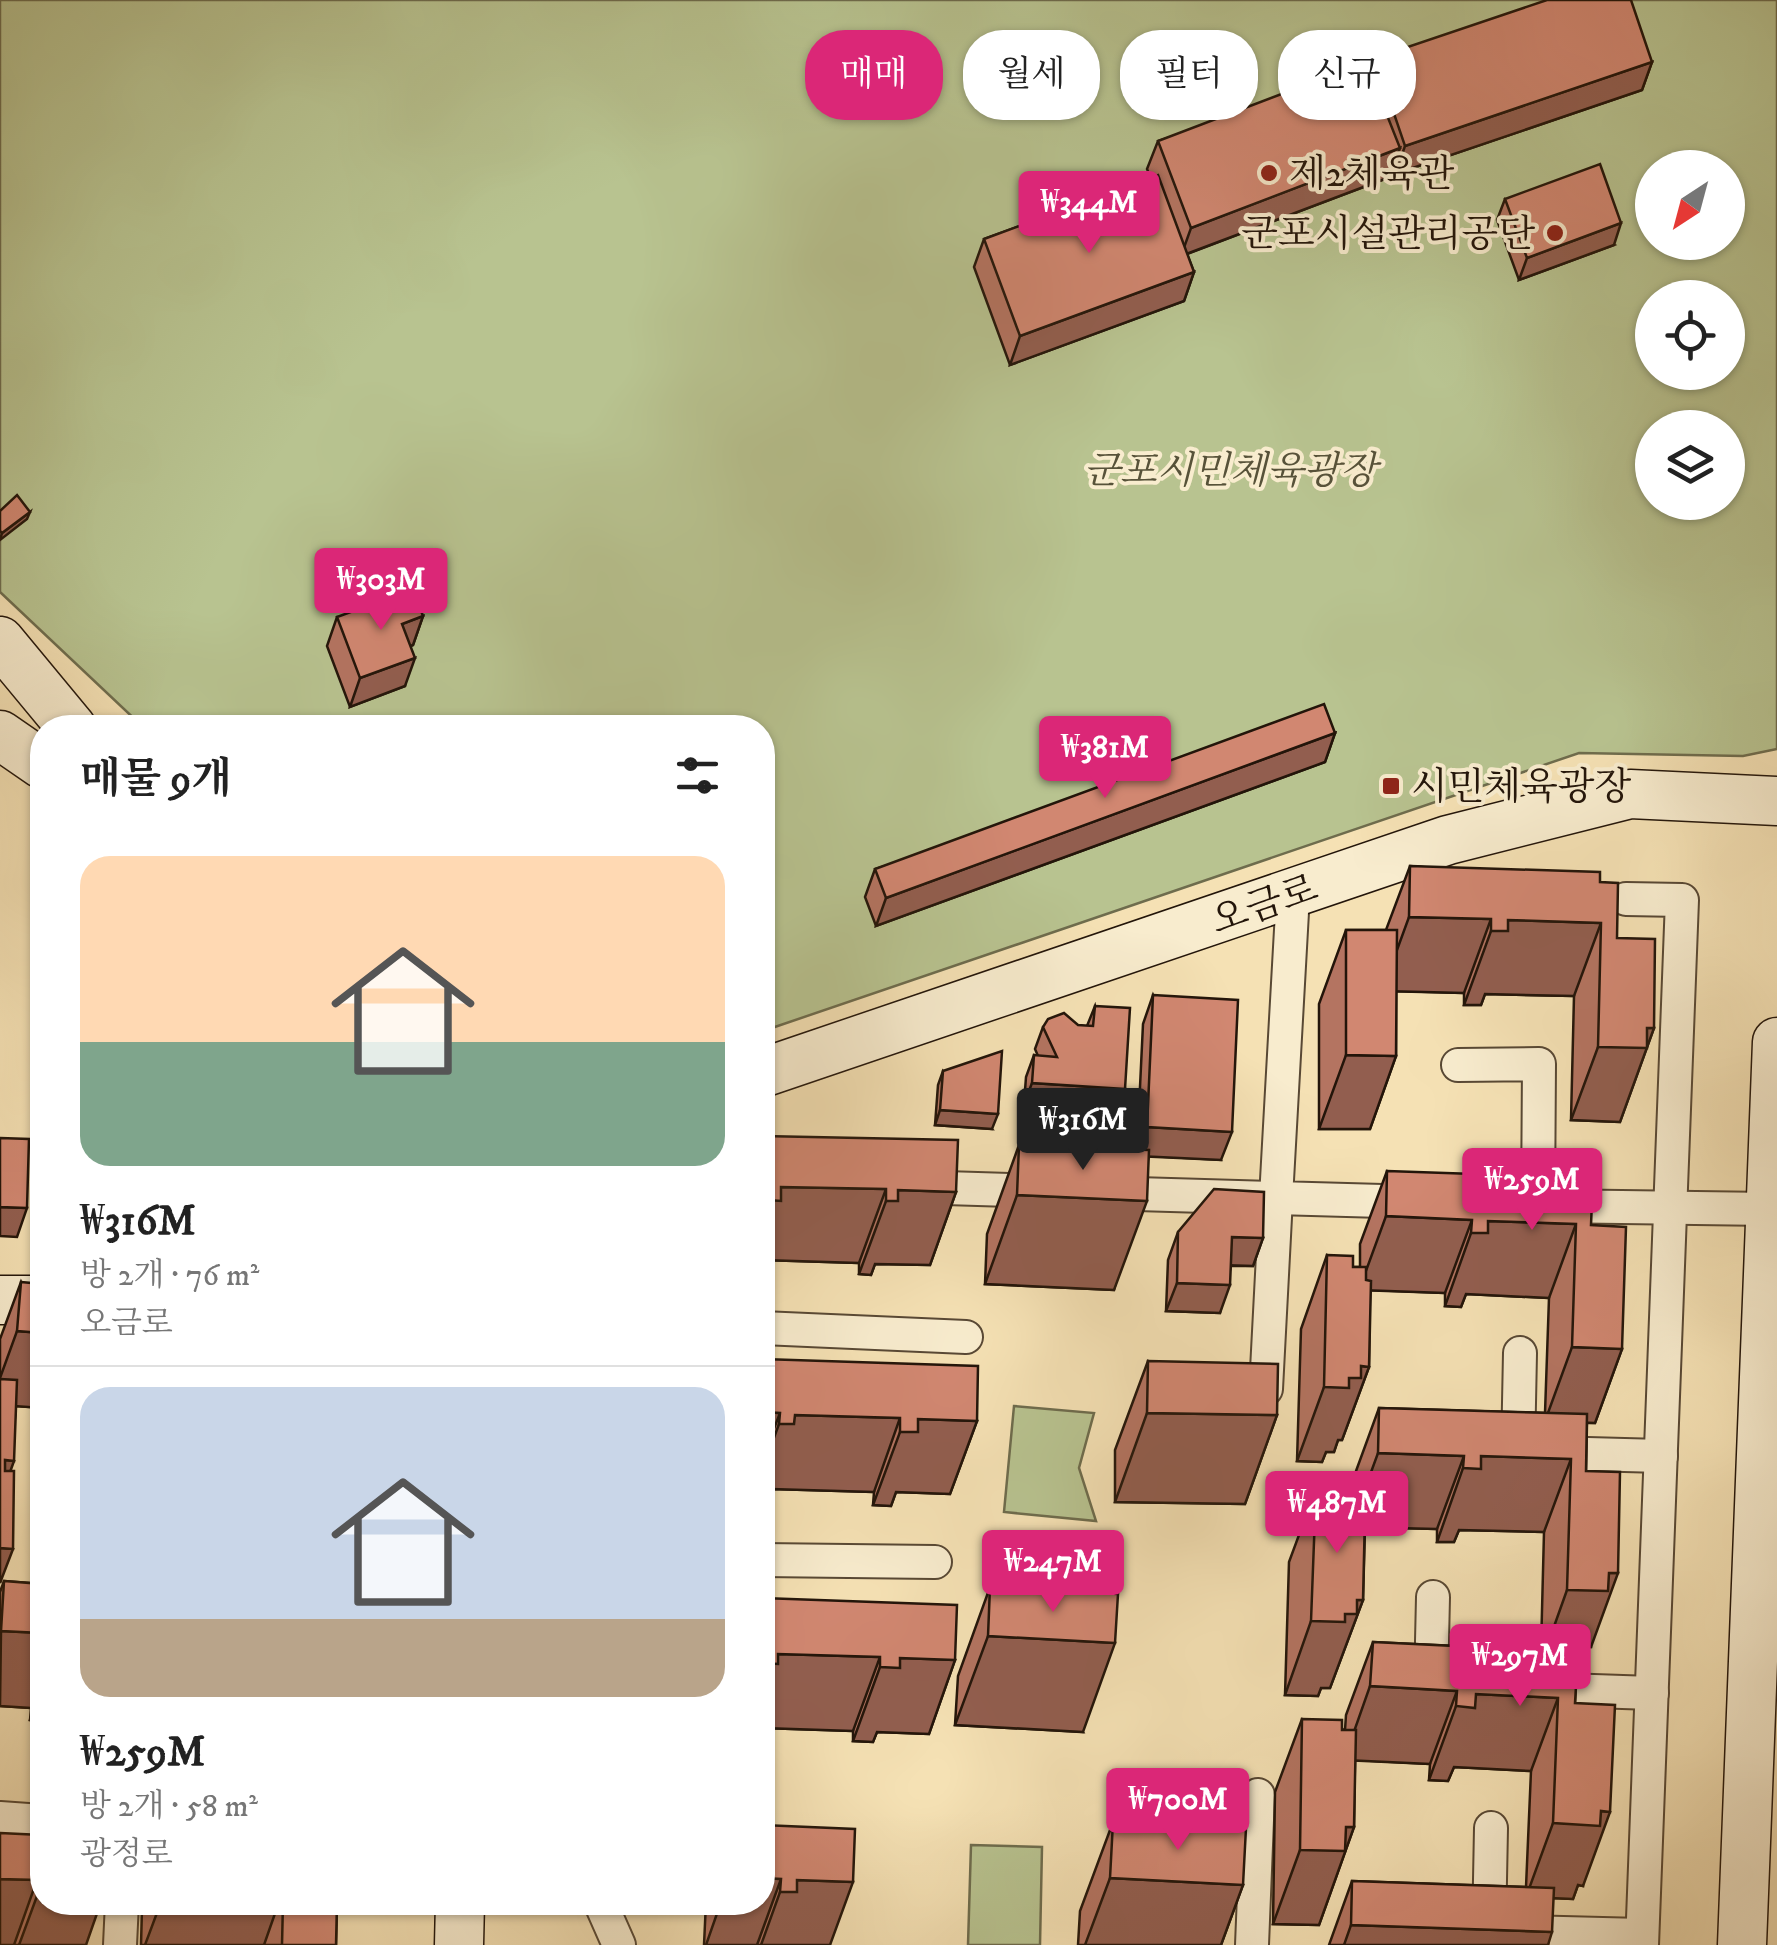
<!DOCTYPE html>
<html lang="ko">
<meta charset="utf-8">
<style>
body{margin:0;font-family:"IM FELL DW Pica","Noto Serif KR",serif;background:#f6f6f6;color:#222;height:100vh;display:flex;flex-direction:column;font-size:38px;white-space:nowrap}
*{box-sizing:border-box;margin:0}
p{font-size:32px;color:#767676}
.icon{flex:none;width:55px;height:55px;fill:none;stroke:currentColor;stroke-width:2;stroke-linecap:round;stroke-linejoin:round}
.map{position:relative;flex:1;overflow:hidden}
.sheet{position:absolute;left:30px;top:715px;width:745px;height:1200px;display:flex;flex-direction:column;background:#fff;border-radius:40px;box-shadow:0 2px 8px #0004}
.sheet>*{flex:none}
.guide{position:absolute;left:805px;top:30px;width:820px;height:90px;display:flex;gap:20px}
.needle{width:65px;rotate:216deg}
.fabs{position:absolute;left:1635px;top:150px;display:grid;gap:20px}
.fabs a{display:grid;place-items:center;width:110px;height:110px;border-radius:50%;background:#fff;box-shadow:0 2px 8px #0004;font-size:50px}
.price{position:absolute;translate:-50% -85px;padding:0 22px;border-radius:10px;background:#db2777;color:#fff;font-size:32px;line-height:65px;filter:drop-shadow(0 2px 5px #0008)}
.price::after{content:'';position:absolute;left:50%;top:60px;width:30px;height:22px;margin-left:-15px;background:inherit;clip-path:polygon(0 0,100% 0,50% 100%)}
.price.current{background:#222;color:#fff}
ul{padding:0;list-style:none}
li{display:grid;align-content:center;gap:20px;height:530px;padding:0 50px}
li+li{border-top:2px solid #e0e0e0}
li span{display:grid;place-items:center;height:310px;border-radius:30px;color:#555}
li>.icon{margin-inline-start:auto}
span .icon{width:180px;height:180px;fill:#fffc;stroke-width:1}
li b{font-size:42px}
h2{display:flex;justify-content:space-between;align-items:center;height:120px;padding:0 50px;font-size:42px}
.pill{padding:0 35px;border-radius:40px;background:#fff;box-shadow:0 2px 8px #0004;font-size:35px;line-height:90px}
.pill.current{background:#db2777;color:#fff}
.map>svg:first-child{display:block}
.green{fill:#b8c390;stroke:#6e6c4d;stroke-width:2.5;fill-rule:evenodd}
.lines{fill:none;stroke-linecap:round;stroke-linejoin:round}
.street-casing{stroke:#584834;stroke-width:36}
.secondary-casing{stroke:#23150a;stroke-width:51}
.street{stroke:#f8ecce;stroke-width:32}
.secondary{stroke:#f8ecce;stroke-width:48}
.wall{fill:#b47461;stroke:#23150a;stroke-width:2.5}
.shaded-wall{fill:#925e4f;stroke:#23150a;stroke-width:2.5}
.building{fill:#d18771;stroke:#23150a;stroke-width:2.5}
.poi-dot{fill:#8f2418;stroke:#f8ecce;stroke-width:4}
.labels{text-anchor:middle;stroke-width:8;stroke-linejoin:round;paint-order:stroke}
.poi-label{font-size:38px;fill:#23150a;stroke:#f8ecce;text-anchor:start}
.park-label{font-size:38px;font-style:italic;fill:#575239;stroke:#f8ecce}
.street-label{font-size:38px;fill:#23150a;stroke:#f8ecce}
</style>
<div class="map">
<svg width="1777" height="1945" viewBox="0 0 1777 1945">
<rect width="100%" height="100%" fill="#f5e1b4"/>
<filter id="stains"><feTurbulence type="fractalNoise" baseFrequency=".002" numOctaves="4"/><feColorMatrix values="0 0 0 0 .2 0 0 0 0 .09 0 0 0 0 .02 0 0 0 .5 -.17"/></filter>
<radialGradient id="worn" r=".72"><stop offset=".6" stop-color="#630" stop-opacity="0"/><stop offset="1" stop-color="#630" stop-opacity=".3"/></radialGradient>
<g class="green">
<path d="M 0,0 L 1777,0 L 1777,749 L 1743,756 L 1579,753 L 763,1031 L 762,728 L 143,727 L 0,592 ZM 1652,168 L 1728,168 L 1728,242 L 1652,242 ZM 1652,298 L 1728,298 L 1728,372 L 1652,372 ZM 1652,428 L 1728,428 L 1728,502 L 1652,502 Z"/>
<path d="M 1014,1406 L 1094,1413 L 1079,1468 L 1096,1521 L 1004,1512 Z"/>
<path d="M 971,1845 L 1042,1847 L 1040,1945 L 968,1945 Z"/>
</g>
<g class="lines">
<defs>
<g id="street">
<path d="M 1293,894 L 1276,1198 L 1418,1202"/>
<path d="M 1626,899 L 1682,900 L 1642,1945"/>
<path d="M 1458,1065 L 1539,1064 L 1538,1206"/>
<path d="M 913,1187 L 1044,1191"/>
<path d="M 1103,1193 L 1276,1198 L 1266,1389"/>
<path d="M 1547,1206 L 1770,1209"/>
<path d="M 762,1328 L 966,1337"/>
<path d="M 1520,1353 L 1518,1452 L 1661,1456"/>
<path d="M 762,1560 L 935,1562"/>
<path d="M 1431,1685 L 1433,1597"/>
<path d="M 1535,1689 L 1652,1693"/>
<path d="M 0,1818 L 42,1821"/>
<path d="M 1491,1828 L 1489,1931 L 1642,1935"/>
<path d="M 600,1902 L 619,1945"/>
<path d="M 120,1945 L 122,1902"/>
<path d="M 1252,1945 L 1258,1795"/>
</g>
<g id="secondary">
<path d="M 0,641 L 72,728"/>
<path d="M 0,735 L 42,764"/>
<path d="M 762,1073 L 1448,840 L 1630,794 L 1777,801"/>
<path d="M 0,1300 L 42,1300"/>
<path d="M 459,1945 L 460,1902"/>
<path d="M 1742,1945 L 1777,1042"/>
</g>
</defs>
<use href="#street" class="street-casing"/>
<use href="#secondary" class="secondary-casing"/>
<use href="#street" class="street"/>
<use href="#secondary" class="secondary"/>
</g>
<g class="wall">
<path d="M 1375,58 L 1652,62 L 1642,90 L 1395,174 L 1393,168 L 1390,177 L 1187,254 L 1194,272 L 1184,301 L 1010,365 L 974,267 L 984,239 L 1151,178 L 1147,169 L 1158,141 L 1370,72 Z"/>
<path d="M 1505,199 L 1614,245 L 1519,280 L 1497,220 Z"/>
<path d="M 423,616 L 413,645 L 411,646 L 405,686 L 350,707 L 327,646 L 337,617 Z"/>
<path d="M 1335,733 L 1325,762 L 876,926 L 865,897 L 875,869 Z"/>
<path d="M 1410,866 L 1600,882 L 1617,938 L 1654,1028 L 1620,1122 L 1571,1120 L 1574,996 L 1485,994 L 1481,1005 L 1464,1005 L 1464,993 L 1396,991 L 1396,1056 L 1370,1129 L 1319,1129 L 1319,1004 L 1346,930 L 1386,930 Z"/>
<path d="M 1153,995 L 1221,1160 L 1149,1156 L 1114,1290 L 985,1284 L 987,1234 L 1019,1145 L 1137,1150 L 1143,1024 Z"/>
<path d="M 1095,1006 L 1117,1111 L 1024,1104 L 1026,1077 L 1034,1055 L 1038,1056 L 1035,1049 L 1043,1027 L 1087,1026 Z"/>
<path d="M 943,1071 L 992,1129 L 935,1125 L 938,1085 Z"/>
<path d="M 762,1136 L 956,1192 L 930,1265 L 875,1264 L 871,1275 L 859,1274 L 859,1263 L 762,1260 Z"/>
<path d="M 1387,1171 L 1591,1225 L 1622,1349 L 1595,1423 L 1587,1423 L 1586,1471 L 1591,1647 L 1588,1647 L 1581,1665 L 1577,1665 L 1575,1703 L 1583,1886 L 1578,1885 L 1573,1899 L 1553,1898 L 1548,1945 L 1329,1945 L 1352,1881 L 1526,1887 L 1531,1771 L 1454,1767 L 1448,1781 L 1429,1780 L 1430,1764 L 1355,1760 L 1354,1827 L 1319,1925 L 1273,1924 L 1275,1792 L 1302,1719 L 1345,1730 L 1346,1715 L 1373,1642 L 1541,1650 L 1544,1532 L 1459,1530 L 1454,1542 L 1437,1542 L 1437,1529 L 1365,1527 L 1363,1600 L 1330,1688 L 1321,1688 L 1318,1696 L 1285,1695 L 1289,1562 L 1316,1489 L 1352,1499 L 1352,1482 L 1379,1408 L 1545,1413 L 1549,1298 L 1466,1294 L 1461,1307 L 1445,1306 L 1445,1293 L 1370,1290 L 1369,1367 L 1342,1440 L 1338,1440 L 1334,1452 L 1326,1452 L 1322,1462 L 1297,1461 L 1301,1329 L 1327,1255 L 1353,1267 L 1360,1267 L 1360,1244 Z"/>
<path d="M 42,1193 L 42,1240 L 35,1240 L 35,1214 Z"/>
<path d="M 1178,1232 L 1263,1238 L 1253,1266 L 1231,1266 L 1220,1313 L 1166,1311 L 1168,1260 Z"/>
<path d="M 21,1282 L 42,1333 L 42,1408 L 16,1406 L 0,1583 L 0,1339 Z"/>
<path d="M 762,1359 L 977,1421 L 950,1494 L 896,1492 L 891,1506 L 873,1505 L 874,1492 L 771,1489 L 768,1498 L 762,1498 Z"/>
<path d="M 1148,1361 L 1277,1415 L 1245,1504 L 1115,1502 L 1115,1450 Z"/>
<path d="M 4,1581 L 42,1584 L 42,1721 L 30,1720 L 31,1708 L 0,1706 L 0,1592 Z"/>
<path d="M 990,1587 L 1083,1732 L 955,1725 L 958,1676 Z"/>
<path d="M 762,1598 L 955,1660 L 929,1734 L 877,1732 L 873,1742 L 853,1741 L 853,1731 L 762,1728 Z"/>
<path d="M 1113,1822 L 1243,1885 L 1221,1945 L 1078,1945 L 1080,1911 Z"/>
<path d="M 762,1825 L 830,1945 L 704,1945 L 706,1902 L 762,1902 Z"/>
<path d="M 41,1844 L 86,1945 L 0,1945 Z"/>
<path d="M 145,1902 L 337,1902 L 336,1945 L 141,1945 L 142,1908 Z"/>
</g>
<g class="shaded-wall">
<path d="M 1652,62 L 1642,90 L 1395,174 L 1405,146 Z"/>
<path d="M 1400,148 L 1390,177 L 1181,256 L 1191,228 Z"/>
<path d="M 1621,223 L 1614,245 L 1519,280 L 1527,258 Z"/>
<path d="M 1194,272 L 1184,301 L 1010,365 L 1020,336 Z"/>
<path d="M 30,512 L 27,519 L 0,540 L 2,533 Z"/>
<path d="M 423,616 L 413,645 L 392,653 L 402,624 Z"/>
<path d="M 415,658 L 405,686 L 350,707 L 360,678 Z"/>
<path d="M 1335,733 L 1325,762 L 876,926 L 886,898 Z"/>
<path d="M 1409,917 L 1491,919 L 1464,993 L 1382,991 Z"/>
<path d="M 1508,920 L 1601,923 L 1574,996 L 1485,994 L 1481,1005 L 1464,1005 L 1491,931 Z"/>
<path d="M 1647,1028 L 1654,1028 L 1620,1122 L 1571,1120 L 1598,1047 Z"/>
<path d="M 1346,1055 L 1396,1056 L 1370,1129 L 1319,1129 Z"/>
<path d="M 1032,1083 L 1125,1089 L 1117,1111 L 1024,1104 Z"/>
<path d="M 940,1110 L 998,1114 L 992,1129 L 935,1125 Z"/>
<path d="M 1147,1127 L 1232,1132 L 1221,1160 L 1137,1156 Z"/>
<path d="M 762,1187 L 768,1187 L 762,1202 Z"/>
<path d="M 781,1187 L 886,1189 L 859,1263 L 762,1260 L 762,1215 L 768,1200 Z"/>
<path d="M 898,1190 L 956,1192 L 930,1265 L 875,1264 L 871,1275 L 859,1274 L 886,1201 Z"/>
<path d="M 1017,1195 L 1147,1201 L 1114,1290 L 985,1284 Z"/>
<path d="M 0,1207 L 27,1208 L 17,1237 L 0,1236 Z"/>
<path d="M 1386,1216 L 1472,1220 L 1445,1293 L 1359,1290 Z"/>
<path d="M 42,1221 L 42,1240 L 35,1240 Z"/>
<path d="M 1488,1221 L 1576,1224 L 1549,1298 L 1466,1294 L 1461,1307 L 1445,1306 L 1471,1233 Z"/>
<path d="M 1232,1237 L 1263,1238 L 1253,1266 L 1221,1265 Z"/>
<path d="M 1177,1283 L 1230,1285 L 1220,1313 L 1166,1311 Z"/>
<path d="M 17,1331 L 42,1333 L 42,1408 L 0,1405 L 0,1378 Z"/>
<path d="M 1572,1347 L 1622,1349 L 1595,1423 L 1545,1421 Z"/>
<path d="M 1361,1366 L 1369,1367 L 1342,1440 L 1338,1440 L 1334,1452 L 1326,1452 L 1322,1462 L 1297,1461 L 1324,1387 L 1349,1378 Z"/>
<path d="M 762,1412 L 780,1413 L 762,1460 Z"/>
<path d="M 1147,1413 L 1277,1415 L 1245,1504 L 1115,1502 Z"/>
<path d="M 795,1415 L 900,1418 L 874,1492 L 771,1489 L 768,1498 L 762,1498 L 762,1470 L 779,1424 Z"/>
<path d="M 918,1419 L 977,1421 L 950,1494 L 896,1492 L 891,1506 L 873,1505 L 900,1432 Z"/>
<path d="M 1378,1453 L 1464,1456 L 1437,1529 L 1351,1527 Z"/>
<path d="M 1481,1456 L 1571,1459 L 1544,1532 L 1459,1530 L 1454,1542 L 1437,1542 L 1463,1468 Z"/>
<path d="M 5,1460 L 14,1461 L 0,1500 Z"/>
<path d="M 0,1548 L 13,1549 L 0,1583 Z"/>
<path d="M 1609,1573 L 1618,1573 L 1591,1647 L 1588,1647 L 1581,1665 L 1541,1663 L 1567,1590 Z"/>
<path d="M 1357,1600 L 1363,1600 L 1330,1688 L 1321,1688 L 1318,1696 L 1285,1695 L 1311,1621 L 1345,1614 Z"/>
<path d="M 1,1631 L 42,1633 L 42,1676 L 31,1708 L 0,1706 Z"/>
<path d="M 988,1636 L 1115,1643 L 1083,1732 L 955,1725 Z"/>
<path d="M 778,1654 L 880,1657 L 853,1731 L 762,1728 L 762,1663 Z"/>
<path d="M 900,1658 L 955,1660 L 929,1734 L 877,1732 L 873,1742 L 853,1741 L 880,1667 Z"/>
<path d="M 42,1686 L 42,1721 L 30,1720 Z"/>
<path d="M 1370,1686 L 1457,1691 L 1430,1764 L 1344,1760 Z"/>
<path d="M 1476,1694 L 1558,1698 L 1531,1771 L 1454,1767 L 1448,1781 L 1429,1780 L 1456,1706 Z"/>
<path d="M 1601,1811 L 1610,1812 L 1583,1886 L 1578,1885 L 1573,1899 L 1526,1897 L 1553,1823 Z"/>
<path d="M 1346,1827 L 1354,1827 L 1319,1925 L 1273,1924 L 1300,1850 Z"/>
<path d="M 762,1878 L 781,1879 L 757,1945 L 706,1945 L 721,1902 L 762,1902 Z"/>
<path d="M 1110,1878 L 1243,1885 L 1221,1945 L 1085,1945 Z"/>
<path d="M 0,1879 L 37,1880 L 14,1945 L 0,1945 Z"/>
<path d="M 797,1880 L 853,1882 L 830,1945 L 761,1945 L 780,1892 Z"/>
<path d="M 37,1896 L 42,1896 L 42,1902 L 101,1902 L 86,1945 L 19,1945 Z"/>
<path d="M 161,1902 L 279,1902 L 264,1945 L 145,1945 Z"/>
<path d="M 1351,1925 L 1552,1932 L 1548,1945 L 1344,1945 Z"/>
</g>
<g class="building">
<path d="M 1547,0 L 1631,0 L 1652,62 L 1405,146 L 1375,58 Z"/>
<path d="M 1366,62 L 1400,148 L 1191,228 L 1158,141 Z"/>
<path d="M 1600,164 L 1621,223 L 1527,258 L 1505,199 Z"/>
<path d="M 1158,175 L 1194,272 L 1020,336 L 984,239 Z"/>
<path d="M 17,495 L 30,512 L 2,533 L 0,531 L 0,511 Z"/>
<path d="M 413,589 L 423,616 L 402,624 L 415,658 L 360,678 L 337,617 Z"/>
<path d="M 1324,704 L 1335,733 L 886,898 L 875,869 Z"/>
<path d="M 1410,866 L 1600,872 L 1600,882 L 1618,883 L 1617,938 L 1655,939 L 1654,1028 L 1647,1028 L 1647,1048 L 1598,1047 L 1601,923 L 1508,920 L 1508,931 L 1491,931 L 1491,919 L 1409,917 Z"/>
<path d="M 1346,930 L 1397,930 L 1396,1056 L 1346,1055 Z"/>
<path d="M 1153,995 L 1238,1000 L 1232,1132 L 1147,1127 Z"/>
<path d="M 1095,1006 L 1130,1008 L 1125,1089 L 1032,1083 L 1034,1055 L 1057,1057 L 1043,1027 L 1048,1019 L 1064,1013 L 1078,1025 L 1093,1026 Z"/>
<path d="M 1002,1051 L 998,1114 L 940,1110 L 943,1071 Z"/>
<path d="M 762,1136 L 958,1140 L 956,1192 L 898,1190 L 898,1201 L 886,1201 L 886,1189 L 781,1187 L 781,1201 L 768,1200 L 768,1187 L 762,1187 Z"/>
<path d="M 0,1138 L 29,1139 L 27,1208 L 0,1207 Z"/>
<path d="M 1019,1145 L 1149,1150 L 1147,1201 L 1017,1195 Z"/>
<path d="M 1387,1171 L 1593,1178 L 1591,1225 L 1626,1227 L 1622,1349 L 1572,1347 L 1576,1224 L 1488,1221 L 1488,1233 L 1471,1233 L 1472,1220 L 1386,1216 Z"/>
<path d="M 1214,1189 L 1264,1192 L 1263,1238 L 1232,1237 L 1230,1285 L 1177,1283 L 1178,1232 Z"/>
<path d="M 1327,1255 L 1353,1256 L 1353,1267 L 1366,1267 L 1366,1280 L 1371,1281 L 1369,1367 L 1361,1366 L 1361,1378 L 1349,1378 L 1349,1388 L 1324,1387 Z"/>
<path d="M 21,1282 L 42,1284 L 42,1333 L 17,1331 Z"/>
<path d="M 762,1359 L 978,1366 L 977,1421 L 918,1419 L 918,1432 L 900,1432 L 900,1418 L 795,1415 L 794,1424 L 779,1424 L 780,1413 L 762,1412 Z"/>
<path d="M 1148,1361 L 1278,1364 L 1277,1415 L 1147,1413 Z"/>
<path d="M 0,1379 L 17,1380 L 14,1461 L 5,1460 L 5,1471 L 14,1471 L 13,1549 L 0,1548 Z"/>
<path d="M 1379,1408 L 1587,1414 L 1586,1471 L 1620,1472 L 1618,1573 L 1609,1573 L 1608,1591 L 1567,1590 L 1571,1459 L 1481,1456 L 1481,1469 L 1463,1468 L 1464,1456 L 1378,1453 Z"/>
<path d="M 1316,1489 L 1348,1490 L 1348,1499 L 1361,1500 L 1360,1513 L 1365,1514 L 1363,1600 L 1357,1600 L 1357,1614 L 1345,1614 L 1345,1622 L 1311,1621 Z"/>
<path d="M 4,1581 L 42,1584 L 42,1633 L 1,1631 Z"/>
<path d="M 990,1587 L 1118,1594 L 1115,1643 L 988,1636 Z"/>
<path d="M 762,1598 L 957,1605 L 955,1660 L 900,1658 L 900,1668 L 880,1667 L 880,1657 L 778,1654 L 778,1664 L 762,1663 Z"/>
<path d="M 1373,1642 L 1578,1652 L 1575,1703 L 1615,1705 L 1610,1812 L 1601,1811 L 1600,1826 L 1553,1823 L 1558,1698 L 1476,1694 L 1475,1708 L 1456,1706 L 1457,1691 L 1370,1686 Z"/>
<path d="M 1302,1719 L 1342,1720 L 1342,1730 L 1356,1730 L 1354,1827 L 1346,1827 L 1345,1851 L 1300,1850 Z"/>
<path d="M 1113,1822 L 1246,1828 L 1243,1885 L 1110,1878 Z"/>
<path d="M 762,1825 L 855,1829 L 853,1882 L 797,1880 L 797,1892 L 780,1892 L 781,1879 L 762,1878 Z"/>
<path d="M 0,1833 L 41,1835 L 42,1896 L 37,1896 L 37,1880 L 0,1879 Z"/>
<path d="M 1352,1881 L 1554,1888 L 1552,1932 L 1351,1925 Z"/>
<path d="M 283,1902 L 337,1902 L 336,1945 L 282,1945 Z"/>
</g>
<g class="poi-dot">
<circle cx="1269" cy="173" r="10"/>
<circle cx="1555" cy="233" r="10"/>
<rect x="1381" y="776" width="20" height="20" rx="5"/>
</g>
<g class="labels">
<g class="poi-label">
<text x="1289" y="186">제2체육관</text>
<text x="1535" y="246" text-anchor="end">군포시설관리공단</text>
<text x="1411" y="799">시민체육광장</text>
</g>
<g class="park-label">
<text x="1230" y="483">군포시민체육광장</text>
</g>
<g class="street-label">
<text transform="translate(1264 904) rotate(-19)" y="13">오금로</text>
</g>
</g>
<rect width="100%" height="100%" filter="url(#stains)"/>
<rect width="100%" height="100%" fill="url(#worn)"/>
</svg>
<div class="fabs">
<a><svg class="needle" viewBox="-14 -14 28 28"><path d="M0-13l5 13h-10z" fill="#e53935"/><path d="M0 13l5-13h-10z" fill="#767676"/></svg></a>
<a><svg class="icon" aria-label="locate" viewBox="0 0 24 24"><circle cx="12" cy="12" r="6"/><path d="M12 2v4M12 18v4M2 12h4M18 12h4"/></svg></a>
<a><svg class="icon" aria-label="layers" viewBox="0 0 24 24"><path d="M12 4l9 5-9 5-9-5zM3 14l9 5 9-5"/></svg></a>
</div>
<b class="price" style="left:1089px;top:256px">₩344M</b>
<b class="price" style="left:381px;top:633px">₩303M</b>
<b class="price" style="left:1105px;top:801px">₩381M</b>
<b class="price current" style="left:1083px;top:1173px">₩316M</b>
<b class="price" style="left:1532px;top:1233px">₩259M</b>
<b class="price" style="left:1337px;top:1556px">₩487M</b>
<b class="price" style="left:1053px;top:1615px">₩247M</b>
<b class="price" style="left:1520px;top:1709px">₩297M</b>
<b class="price" style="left:1178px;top:1853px">₩700M</b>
<div class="guide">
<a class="pill current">매매</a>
<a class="pill">월세</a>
<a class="pill">필터</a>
<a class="pill">신규</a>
</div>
<section class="sheet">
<h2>매물 9개<svg class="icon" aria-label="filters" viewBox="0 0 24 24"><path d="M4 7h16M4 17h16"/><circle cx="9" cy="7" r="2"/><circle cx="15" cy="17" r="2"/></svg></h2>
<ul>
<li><span style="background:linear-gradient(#ffd9b3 60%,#7fa58c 0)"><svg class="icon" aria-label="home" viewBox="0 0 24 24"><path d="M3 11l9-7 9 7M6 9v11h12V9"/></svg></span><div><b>₩316M</b><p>방 2개 · 76 m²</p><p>오금로</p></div></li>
<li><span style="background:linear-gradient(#c9d6e8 75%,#b9a48a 0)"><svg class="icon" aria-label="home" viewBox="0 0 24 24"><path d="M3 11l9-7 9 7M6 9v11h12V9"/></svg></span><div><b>₩259M</b><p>방 2개 · 58 m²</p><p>광정로</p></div></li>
</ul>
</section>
</div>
